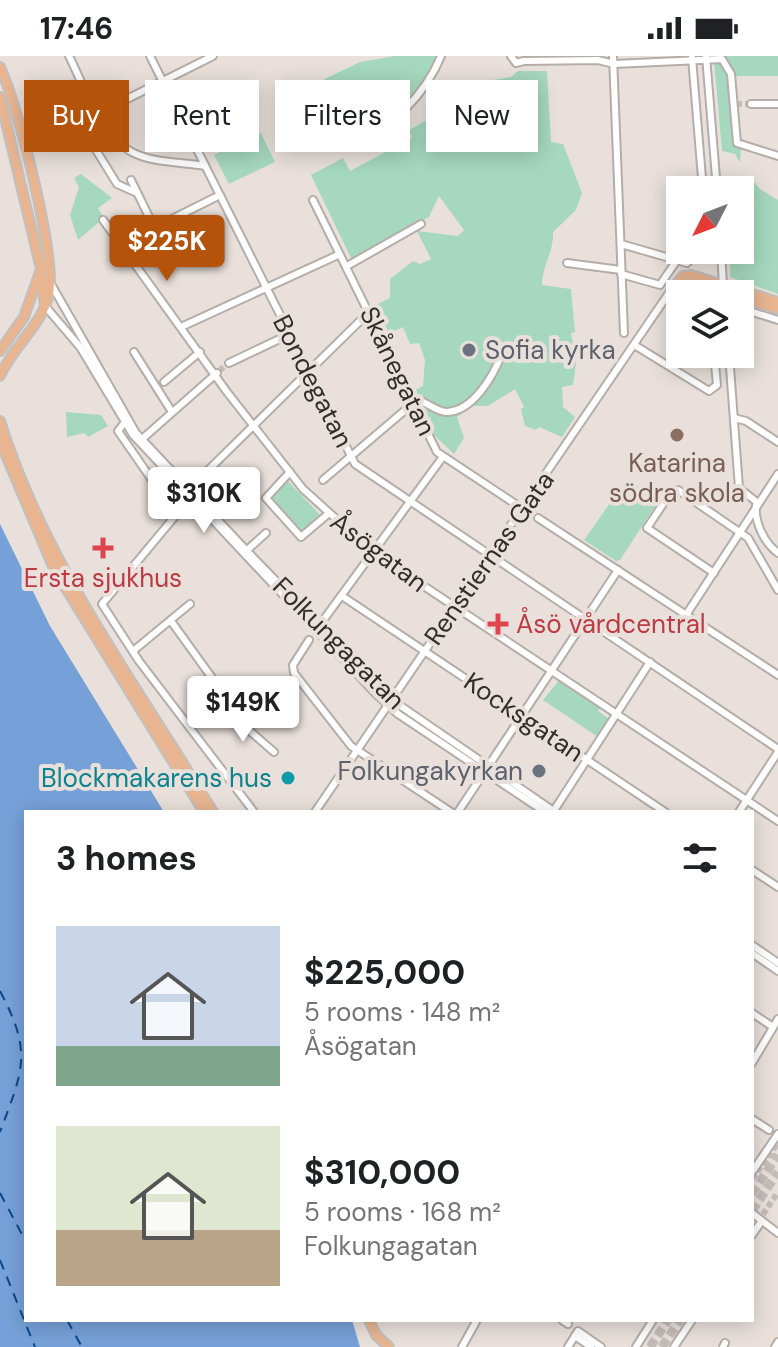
<!DOCTYPE html>
<meta charset="utf-8">
<style>
body{margin:0;font-family:"DM Sans",sans-serif;background:#f2f2f2;color:#202124;height:100vh;display:flex;flex-direction:column;font-size:30px;white-space:nowrap}
*{box-sizing:border-box;margin:0}
p{font-size:26px;color:#757577}
.icon{flex:none;width:44px;height:44px;fill:none;stroke:currentColor;stroke-width:2;stroke-linecap:round;stroke-linejoin:round}
.map{position:relative;flex:1;overflow:hidden}
.drawer{position:absolute;left:24px;top:754px;width:730px;height:512px;display:flex;flex-direction:column;background:#fff;border-radius:0px;box-shadow:0 4px 20px #0003}
.drawer>*{flex:none}
.guide{position:absolute;left:24px;top:24px;width:730px;height:72px;display:flex;gap:16px}
.needle{width:52px;rotate:228deg}
.controls{position:absolute;left:666px;top:120px;display:grid;gap:16px}
.controls a{display:grid;place-items:center;width:88px;height:88px;border-radius:0px;background:#fff;box-shadow:0 4px 20px #0003;font-size:40px}
.price{position:absolute;translate:-50% -68px;padding:0 18px;border-radius:8px;background:#fff;color:#222;font-size:26px;line-height:52px;filter:drop-shadow(0 2px 4px #0008)}
.price::after{content:'';position:absolute;left:50%;top:48px;width:24px;height:18px;margin-left:-12px;background:inherit;clip-path:polygon(0 0,100% 0,50% 100%)}
.price.active{background:#b45309;color:#fff}
ul{padding:0;list-style:none}
li{display:flex;align-items:center;gap:24px;height:200px;padding:0 32px}
li span{display:grid;place-items:center;flex:none;width:224px;height:160px;border-radius:0px;color:#555}
li>.icon{margin-inline-start:auto}
span .icon{width:96px;height:96px;fill:#fffc;stroke-width:1}
li b{font-size:34px}
h2{display:flex;justify-content:space-between;align-items:center;height:96px;padding:0 32px;font-size:34px}
.tag{padding:0 28px;border-radius:0px;background:#fff;box-shadow:0 4px 20px #0003;font-size:28px;line-height:72px}
.tag.active{background:#b45309;color:#fff}
.status{display:flex;justify-content:space-between;align-items:center;height:56px;padding:0 40px;background:#fff;direction:ltr}
.status svg{height:22px;fill:currentColor}
.map>svg:first-child{display:block}
.green{fill:#a5d8be}
.water{fill:#76a1d8}
.lines{fill:none;stroke-linecap:round;stroke-linejoin:round}
.ferry{stroke:#0b488a;stroke-width:2;stroke-dasharray:10 8;stroke-linecap:butt}
.minor-tunnel{stroke:#c4bcb8;stroke-width:6;stroke-dasharray:6 3;stroke-linecap:butt}
.highway-tunnel{stroke:#c4bcb8;stroke-width:9;stroke-dasharray:9 4.5;stroke-linecap:butt}
.minor-casing{stroke:#b5ada8;stroke-width:10}
.major-casing{stroke:#c1c0bf;stroke-width:12}
.minor{stroke:#fff;stroke-width:6}
.major{stroke:#e9b591;stroke-width:8}
.worship-dot{fill:#6b7280;stroke:#e9e0db;stroke-width:3}
.education-dot{fill:#8d6e63;stroke:#e9e0db;stroke-width:3}
.health-dot{fill:#e0444e;stroke:#e9e0db;stroke-width:3}
.culture-dot{fill:#0f9aa8;stroke:#e9e0db;stroke-width:3}
.labels{text-anchor:middle;stroke-width:8;stroke-linejoin:round;paint-order:stroke}
.worship-label{font-size:26px;fill:#5b616d;stroke:#e9e0db;text-anchor:start}
.street-label{font-size:26px;fill:#302d2b;stroke:#e9e0db}
.education-label{font-size:26px;fill:#785e54;stroke:#e9e0db}
.health-label{font-size:26px;fill:#be3a42;stroke:#e9e0db}
.culture-label{font-size:26px;fill:#0d838f;stroke:#e9e0db;text-anchor:end}
</style>
<div class="status"><b>17:46</b><svg viewBox="0 0 49 12"><path d="M0 12V9h3v3zM5 12V6h3v6zM10 12V3h3v9zM15 12V0h3v12zM26 1h20v11H26zM47 4h2v5h-2z"/></svg></div>
<div class="map">
<svg width="778" height="1291" viewBox="0 0 778 1291">
<rect width="100%" height="100%" fill="#e9e0db"/>
<g class="green">
<path d="M 395,0 L 438,0 C 424,36 394,62 362,82 L 348,80 L 337,95 L 330,80 L 325,79 L 309,46 L 293,52 L 287,47 L 298,36 L 360,6 Z"/>
<path d="M 725,0 L 778,0 L 778,20 L 736,20 Z"/>
<path d="M 714,4 L 725,10 L 730,23 L 732,84 L 741,93 L 740,107 L 735,98 L 722,95 Z"/>
<path d="M 518,15 L 547,15 L 551,86 L 563,88 L 582,137 L 576,154 L 553,176 C 554,196 542,210 542,229 L 571,233 L 575,276 L 571,277 L 576,307 L 573,329 L 562,331 L 563,351 L 575,361 L 562,381 L 539,371 L 536,374 L 525,370 L 521,353 L 524,351 L 515,333 L 488,350 L 473,350 L 457,361 L 464,382 L 454,398 L 435,380 L 412,336 L 423,330 L 425,304 L 419,287 L 410,288 L 403,271 L 389,277 L 374,250 L 390,242 L 390,223 L 413,205 L 420,208 L 431,203 L 417,175 L 458,180 L 464,174 L 439,140 L 429,161 L 352,204 L 311,119 L 343,102 L 350,115 L 412,82 L 409,74 L 446,53 L 443,45 L 486,25 L 511,21 Z"/>
<path d="M 45,24 L 56,45 L 53,48 L 56,53 L 61,51 L 63,62 L 37,69 L 29,44 L 31,33 L 42,33 L 39,25 Z"/>
<path d="M 261,77 L 275,106 L 229,128 L 214,99 Z"/>
<path d="M 81,118 L 112,142 L 98,152 L 104,162 L 78,184 L 70,159 L 79,131 L 74,122 Z"/>
<path d="M 750,121 L 760,133 L 778,144 L 778,238 L 730,221 L 730,194 L 740,194 L 740,134 L 736,134 Z"/>
<path d="M 66,356 L 101,359 L 108,370 L 88,381 L 84,377 L 67,381 Z"/>
<path d="M 286,423 L 322,461 L 301,478 L 268,441 Z"/>
<path d="M 627,423 L 659,444 L 620,504 L 616,505 L 584,484 Z"/>
<path d="M 561,622 L 602,649 L 598,655 L 609,663 L 598,681 L 543,644 Z"/>
</g>
<path class="water" d="M 0,468 L 50,570 L 164,756 L 26,756 L 26,1264 L 352,1264 L 360,1291 L 0,1291 Z"/>
<g class="lines">
<g class="ferry">
<path d="M 0,935 C 33,997 23,1014 0,1076"/>
<path d="M 0,1137 L 26,1186"/>
<path d="M 0,1204 L 35,1291"/>
<path d="M 67,1264 L 82,1291"/>
</g>
<g class="minor-tunnel">
<path d="M 736,48 L 751,48"/>
<path d="M 219,315 L 229,307"/>
<path d="M 752,1123 L 775,1091 L 775,1082 L 769,1074"/>
<path d="M 758,1166 L 778,1136"/>
</g>
<g class="highway-tunnel">
<path d="M 752,1138 L 778,1099"/>
<path d="M 752,1155 L 778,1116"/>
<path d="M 650,1291 L 668,1264"/>
<path d="M 662,1291 L 680,1264"/>
</g>
<defs>
<g id="minor">
<path d="M 69,0 C 84,30 100,78 130,95 C 150,107 182,106 205,110"/>
<path d="M 150,0 L 355,408 L 778,693"/>
<path d="M 511,0 L 516,7 L 524,5"/>
<path d="M 613,0 L 624,277"/>
<path d="M 706,0 L 717,134"/>
<path d="M 692,2 L 703,134"/>
<path d="M 524,5 L 598,4 L 614,8 L 722,3 L 731,18 L 737,87 L 778,100"/>
<path d="M 751,48 L 778,48"/>
<path d="M 99,57 L 213,0"/>
<path d="M 35,73 L 70,66 L 80,68 L 117,128 L 137,137"/>
<path d="M 353,88 C 391,74 426,37 441,0"/>
<path d="M 131,124 L 154,171"/>
<path d="M 313,144 L 437,396 L 523,453"/>
<path d="M 103,164 L 227,336 L 303,433 L 374,497 L 778,765"/>
<path d="M 621,188 L 687,207 L 699,194"/>
<path d="M 120,189 L 220,139"/>
<path d="M 721,194 L 723,230"/>
<path d="M 567,207 L 621,214"/>
<path d="M 347,210 L 421,168"/>
<path d="M 621,218 L 660,229 L 677,204"/>
<path d="M 51,228 L 136,377 L 247,495 L 392,644 L 555,756"/>
<path d="M 678,234 L 692,238"/>
<path d="M 45,250 L 80,291 L 133,379 L 376,638 L 398,658 L 545,756"/>
<path d="M 740,252 L 778,264"/>
<path d="M 181,271 L 338,199"/>
<path d="M 636,290 L 709,335 L 717,329 L 714,298"/>
<path d="M 134,296 L 172,356"/>
<path d="M 729,298 L 739,432 L 758,447"/>
<path d="M 229,307 L 290,278"/>
<path d="M 164,326 L 200,296"/>
<path d="M 734,362 L 746,365 L 778,386"/>
<path d="M 125,366 L 118,375 L 175,457"/>
<path d="M 141,384 L 217,317"/>
<path d="M 290,416 L 266,442 L 301,481 L 328,458"/>
<path d="M 323,424 L 417,344 C 427,346 435,355 446,356 C 473,356 494,319 502,297"/>
<path d="M 756,449 C 754,465 764,487 778,497"/>
<path d="M 538,462 L 778,619"/>
<path d="M 245,496 L 266,477"/>
<path d="M 714,517 L 647,472 L 671,436 L 678,434 L 748,482 L 778,534"/>
<path d="M 342,540 L 665,756"/>
<path d="M 686,559 L 778,418"/>
<path d="M 171,565 L 251,676 L 274,696"/>
<path d="M 319,570 L 442,402"/>
<path d="M 309,584 L 293,609 L 294,617 L 351,690 L 451,756"/>
<path d="M 133,595 L 190,548"/>
<path d="M 254,756 L 139,605 L 102,548 L 186,447 L 189,433 L 368,257"/>
<path d="M 315,756 L 671,234"/>
<path d="M 458,756 L 618,514"/>
<path d="M 553,756 L 650,606"/>
<path d="M 739,756 L 778,696"/>
<path d="M 752,814 L 778,831"/>
<path d="M 752,889 L 778,907"/>
<path d="M 752,897 L 778,915"/>
<path d="M 752,957 L 773,971"/>
<path d="M 752,1007 L 778,963"/>
<path d="M 752,1063 L 769,1074"/>
<path d="M 752,1116 L 778,1078"/>
<path d="M 752,1157 L 778,1177"/>
<path d="M 752,1179 L 761,1166"/>
<path d="M 562,1264 L 568,1268"/>
<path d="M 575,1280 L 591,1291"/>
<path d="M 462,1291 L 477,1264"/>
<path d="M 568,1291 L 578,1275 L 601,1291"/>
<path d="M 636,1291 L 653,1264"/>
<path d="M 674,1291 L 692,1264"/>
<path d="M 723,1291 L 725,1287"/>
<path d="M 775,1291 L 778,1286"/>
</g>
<g id="major">
<path d="M 0,11 C 17,46 59,208 48,242 C 39,272 12,292 0,320"/>
<path d="M 0,41 L 41,213 L 24,261 L 0,295"/>
<path d="M 41,221 L 45,250"/>
<path d="M 671,234 L 683,220 L 691,219 L 778,246"/>
<path d="M 676,236 L 689,227 L 728,238"/>
<path d="M 740,242 L 778,253"/>
<path d="M 0,365 C 46,511 135,626 213,756"/>
<path d="M 0,385 L 54,513 L 204,756"/>
<path d="M 369,1264 L 376,1279 L 389,1291"/>
</g>
</defs>
<use href="#minor" class="minor-casing"/>
<use href="#major" class="major-casing"/>
<use href="#minor" class="minor"/>
<use href="#major" class="major"/>
</g>
<g class="worship-dot">
<circle cx="469" cy="294" r="8"/>
<circle cx="539" cy="715" r="8"/>
</g>
<circle class="education-dot" cx="677" cy="379" r="8"/>
<g class="health-dot">
<path d="M99 480h8v8h8v8h-8v8h-8v-8h-8v-8h8z"/>
<path d="M494 556h8v8h8v8h-8v8h-8v-8h-8v-8h8z"/>
</g>
<circle class="culture-dot" cx="288" cy="722" r="8"/>
<g class="labels">
<g class="worship-label">
<text x="485" y="303">Sofia kyrka</text>
<text x="523" y="724" text-anchor="end">Folkungakyrkan</text>
</g>
<g class="street-label">
<text transform="translate(398 315) rotate(64)" y="9">Skånegatan</text>
<text transform="translate(313 325) rotate(63)" y="9">Bondegatan</text>
<text transform="translate(379 496) rotate(37)" y="9">Åsögatan</text>
<text transform="translate(489 502) rotate(-55)" y="9">Renstiernas Gata</text>
<text transform="translate(339 587) rotate(45)" y="9">Folkungagatan</text>
<text transform="translate(524 661) rotate(34)" y="9">Kocksgatan</text>
</g>
<g class="education-label">
<text x="677" y="416">Katarina<tspan x="677" dy="30">södra skola</tspan></text>
</g>
<g class="health-label">
<text x="103" y="531">Ersta sjukhus</text>
<text x="516" y="577" text-anchor="start">Åsö vårdcentral</text>
</g>
<g class="culture-label">
<text x="272" y="731">Blockmakarens hus</text>
</g>
</g>
</svg>
<div class="controls">
<a><svg class="needle" viewBox="-14 -14 28 28"><path d="M0-13l5 13h-10z" fill="#e53935"/><path d="M0 13l5-13h-10z" fill="#757577"/></svg></a>
<a><svg class="icon" aria-label="layers" viewBox="0 0 24 24"><path d="M12 4l9 5-9 5-9-5zM3 14l9 5 9-5"/></svg></a>
</div>
<b class="price active" style="left:167px;top:227px">$225K</b>
<b class="price" style="left:204px;top:479px">$310K</b>
<b class="price" style="left:243px;top:688px">$149K</b>
<div class="guide">
<a class="tag active">Buy</a>
<a class="tag">Rent</a>
<a class="tag">Filters</a>
<a class="tag">New</a>
</div>
<section class="drawer">
<h2>3 homes<svg class="icon" aria-label="filters" viewBox="0 0 24 24"><path d="M4 7h16M4 17h16"/><circle cx="9" cy="7" r="2"/><circle cx="15" cy="17" r="2"/></svg></h2>
<ul>
<li><span style="background:linear-gradient(#c9d6e8 75%,#7fa58c 0)"><svg class="icon" aria-label="home" viewBox="0 0 24 24"><path d="M3 11l9-7 9 7M6 9v11h12V9"/></svg></span><div><b>$225,000</b><p>5 rooms · 148 m²</p><p>Åsögatan</p></div></li>
<li><span style="background:linear-gradient(#dfe7d0 65%,#b9a48a 0)"><svg class="icon" aria-label="home" viewBox="0 0 24 24"><path d="M3 11l9-7 9 7M6 9v11h12V9"/></svg></span><div><b>$310,000</b><p>5 rooms · 168 m²</p><p>Folkungagatan</p></div></li>
</ul>
</section>
</div>
